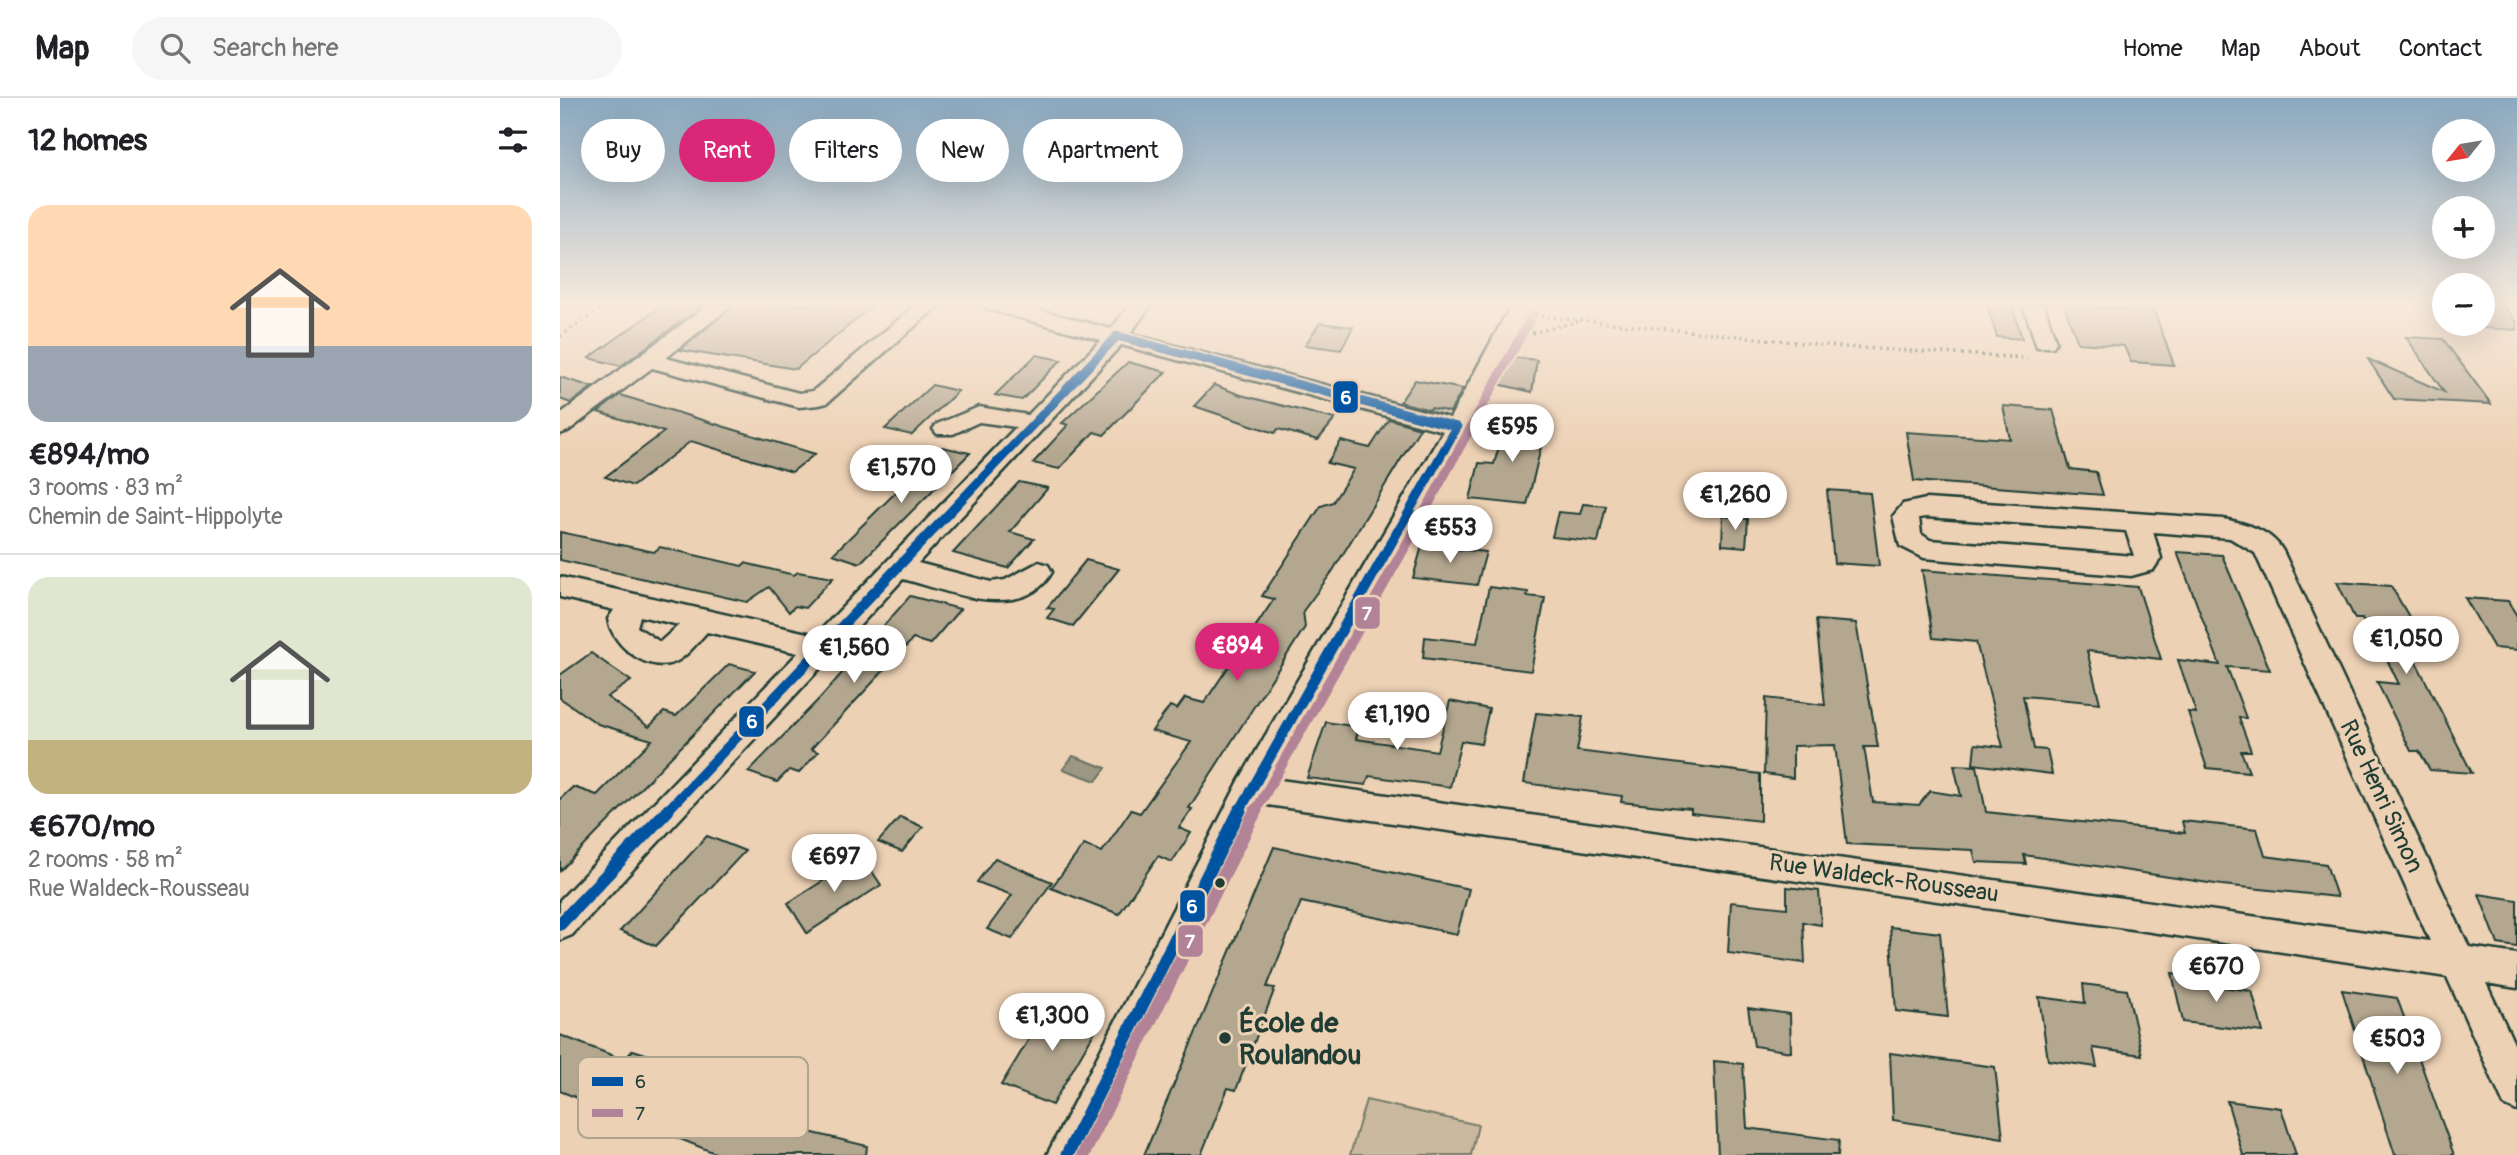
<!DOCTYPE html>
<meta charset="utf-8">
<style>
body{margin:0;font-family:Pangolin,sans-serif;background:#f6f6f6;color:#202124;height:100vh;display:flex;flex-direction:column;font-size:26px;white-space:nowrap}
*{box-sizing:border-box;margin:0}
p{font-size:23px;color:#757577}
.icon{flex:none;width:38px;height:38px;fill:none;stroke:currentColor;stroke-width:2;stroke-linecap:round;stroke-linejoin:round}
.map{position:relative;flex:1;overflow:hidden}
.side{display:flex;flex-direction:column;background:#fff;width:560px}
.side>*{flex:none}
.guide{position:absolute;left:21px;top:21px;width:665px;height:63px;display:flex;gap:14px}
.needle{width:46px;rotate:240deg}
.buttons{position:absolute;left:1872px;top:21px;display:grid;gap:14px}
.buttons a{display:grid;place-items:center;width:63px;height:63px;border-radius:50%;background:#fff;box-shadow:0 7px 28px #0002;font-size:35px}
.price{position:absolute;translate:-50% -60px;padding:0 16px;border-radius:24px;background:#fff;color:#222;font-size:23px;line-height:46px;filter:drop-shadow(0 2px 4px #0008)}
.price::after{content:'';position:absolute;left:50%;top:42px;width:21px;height:16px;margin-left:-10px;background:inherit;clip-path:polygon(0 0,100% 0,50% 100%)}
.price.on{background:#db2777;color:#fff}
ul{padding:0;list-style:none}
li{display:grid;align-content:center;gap:14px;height:371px;padding:0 28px}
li+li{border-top:2px solid #e0e0e0}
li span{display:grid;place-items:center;height:217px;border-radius:21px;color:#555}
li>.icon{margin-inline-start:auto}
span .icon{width:126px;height:126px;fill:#fffc;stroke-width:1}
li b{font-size:30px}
h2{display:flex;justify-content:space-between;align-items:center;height:84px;padding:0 28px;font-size:30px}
.pill{padding:0 24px;border-radius:32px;background:#fff;box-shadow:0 7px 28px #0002;font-size:24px;line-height:63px}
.pill.on{background:#db2777;color:#fff}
header{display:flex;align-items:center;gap:42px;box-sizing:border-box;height:98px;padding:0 35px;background:#fff;border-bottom:2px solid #e0e0e0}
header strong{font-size:33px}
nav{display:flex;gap:38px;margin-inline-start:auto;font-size:24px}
.search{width:490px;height:63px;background:#f6f6f6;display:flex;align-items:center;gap:18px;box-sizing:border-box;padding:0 24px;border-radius:38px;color:#757577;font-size:26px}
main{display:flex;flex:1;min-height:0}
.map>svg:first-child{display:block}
.green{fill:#cbb99f;stroke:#757b6a;stroke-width:2}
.water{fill:#9b9782;stroke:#697363;stroke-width:2}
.building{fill:#b4a790;stroke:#1f3d34;stroke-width:2}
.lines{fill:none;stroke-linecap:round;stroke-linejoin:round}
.minor-casing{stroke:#1f3d34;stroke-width:5}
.path{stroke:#1f3d34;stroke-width:3.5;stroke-dasharray:2 4.5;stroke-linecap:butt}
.minor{fill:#edd1b4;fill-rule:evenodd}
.bus-1-far2-casing{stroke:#edd1b4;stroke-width:13}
.bus-1-far1-casing{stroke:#edd1b4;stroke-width:16}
.bus-1-casing{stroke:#edd1b4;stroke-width:18}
.bus-2-far2-casing{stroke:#edd1b4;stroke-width:13}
.bus-2-far1-casing{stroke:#edd1b4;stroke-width:16}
.bus-2-casing{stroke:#edd1b4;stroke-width:18}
.bus-1-far2{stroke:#0053a0;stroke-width:9}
.bus-1-far1{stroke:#0053a0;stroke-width:10}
.bus-1{stroke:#0053a0;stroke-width:13}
.bus-2-far2{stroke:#b28297;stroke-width:9}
.bus-2-far1{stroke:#b28297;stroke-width:10}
.bus-2{stroke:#b28297;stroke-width:13}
.bus-dot{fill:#1f3d34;stroke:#edd1b4;stroke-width:2.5}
.labels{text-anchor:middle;stroke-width:6;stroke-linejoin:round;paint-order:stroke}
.street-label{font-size:24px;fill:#1f3d34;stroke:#edd1b4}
.near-poi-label{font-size:28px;font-weight:bold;fill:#1f3d34;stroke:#edd1b4;text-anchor:start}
.key{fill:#edd1b4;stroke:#afa58e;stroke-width:2}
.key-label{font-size:19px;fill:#1f3d34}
.line-badge{stroke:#edd1b4;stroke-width:2.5}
.badge-label{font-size:19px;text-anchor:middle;font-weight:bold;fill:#fff}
</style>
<header>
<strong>Map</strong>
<div class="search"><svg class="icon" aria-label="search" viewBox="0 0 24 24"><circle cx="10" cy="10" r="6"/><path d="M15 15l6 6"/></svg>Search here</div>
<nav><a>Home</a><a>Map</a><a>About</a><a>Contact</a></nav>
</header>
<main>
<section class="side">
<h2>12 homes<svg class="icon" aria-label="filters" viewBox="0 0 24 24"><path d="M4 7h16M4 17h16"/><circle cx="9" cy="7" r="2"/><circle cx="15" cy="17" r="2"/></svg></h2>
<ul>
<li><span style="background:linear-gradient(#ffd9b3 65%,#9aa5b1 0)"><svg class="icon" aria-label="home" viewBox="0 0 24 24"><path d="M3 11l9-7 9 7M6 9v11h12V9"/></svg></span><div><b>€894/mo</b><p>3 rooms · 83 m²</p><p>Chemin de Saint-Hippolyte</p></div></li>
<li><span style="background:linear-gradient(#dfe7d0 75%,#c2b280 0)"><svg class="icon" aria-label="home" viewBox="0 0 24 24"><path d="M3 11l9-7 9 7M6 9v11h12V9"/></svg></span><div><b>€670/mo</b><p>2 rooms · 58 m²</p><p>Rue Waldeck-Rousseau</p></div></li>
</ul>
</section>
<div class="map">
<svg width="1957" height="1057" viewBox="0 0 1957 1057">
<rect width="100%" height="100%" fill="#edd1b4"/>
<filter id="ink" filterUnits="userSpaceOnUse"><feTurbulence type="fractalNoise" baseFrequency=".0143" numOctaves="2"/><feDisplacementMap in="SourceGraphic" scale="14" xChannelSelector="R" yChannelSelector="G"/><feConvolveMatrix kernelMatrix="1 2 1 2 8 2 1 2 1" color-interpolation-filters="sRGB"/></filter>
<g filter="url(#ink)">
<path class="green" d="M 806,1002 L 918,1027 L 911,1057 L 790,1057 Z"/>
<path class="water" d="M 513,658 L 546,670 L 536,683 L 503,671 Z"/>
<g class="building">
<path d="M 103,207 L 143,207 L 61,268 L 29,260 Z"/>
<path d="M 175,207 L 314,207 L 236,271 L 120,252 Z"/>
<path d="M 1427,207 L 1452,207 L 1462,241 L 1437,239 Z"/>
<path d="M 1504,207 L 1594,213 L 1614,267 L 1571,264 L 1564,248 L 1518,245 Z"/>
<path d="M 1923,207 L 1943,207 L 1957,225 L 1957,232 L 1923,230 Z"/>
<path d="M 760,225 L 793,229 L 781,252 L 745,247 Z"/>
<path d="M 1846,239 L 1883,241 L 1931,306 L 1834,301 L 1808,261 L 1884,294 Z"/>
<path d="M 476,257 L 501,262 L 462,302 L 435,297 Z"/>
<path d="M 952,259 L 977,262 L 972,294 L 938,286 Z"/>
<path d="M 568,264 L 606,274 L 544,337 L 534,334 L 499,371 L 473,365 L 508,327 L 502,325 Z"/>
<path d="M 0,279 L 32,289 L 11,305 L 0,301 Z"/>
<path d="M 855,282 L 903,291 L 890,314 L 871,310 L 870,312 L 840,304 Z"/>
<path d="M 372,287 L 398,293 L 352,337 L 325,331 Z"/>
<path d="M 654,287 L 681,297 L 775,321 L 758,342 L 718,331 L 715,335 L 634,308 Z"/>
<path d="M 60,297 L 195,338 L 255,356 L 232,374 L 131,343 L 73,388 L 45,379 L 104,334 L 38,314 Z"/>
<path d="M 1443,308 L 1493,312 L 1510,371 L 1536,374 L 1543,397 L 1354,383 L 1346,334 L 1450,341 Z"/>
<path d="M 947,320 L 987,324 L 967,407 L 910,401 L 919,365 L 934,366 Z"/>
<path d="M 829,321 L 860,330 L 772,474 L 743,513 L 745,529 L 629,710 L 632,711 L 619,730 L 631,735 L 612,764 L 598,758 L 559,816 L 491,790 L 524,747 L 542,754 L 571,712 L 580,715 L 631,644 L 592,633 L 610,608 L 617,611 L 625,600 L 644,605 L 714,501 L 702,498 L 761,408 L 773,404 L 794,371 L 767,365 L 781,343 L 810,350 Z"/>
<path d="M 382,349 L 410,355 L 300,465 L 273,456 Z"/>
<path d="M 459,384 L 488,390 L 450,434 L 474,441 L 448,470 L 393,455 Z"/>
<path d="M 1267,392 L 1310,395 L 1319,468 L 1274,465 Z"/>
<path d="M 1023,406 L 1046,408 L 1038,444 L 992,439 L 998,414 L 1020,416 Z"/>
<path d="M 1163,418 L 1188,421 L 1186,449 L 1162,447 Z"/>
<path d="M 0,434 L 94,454 L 100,449 L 182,468 L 185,465 L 234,477 L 238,474 L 273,480 L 245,510 L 235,508 L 229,514 L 209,489 L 187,504 L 0,462 Z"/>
<path d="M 862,448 L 926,454 L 917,487 L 853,480 Z"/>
<path d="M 1617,454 L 1662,457 L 1710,572 L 1667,569 L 1686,620 L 1679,620 L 1691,653 L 1681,653 L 1689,674 L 1647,670 L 1628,614 L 1636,615 L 1618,562 L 1660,567 Z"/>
<path d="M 526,462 L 559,471 L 513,528 L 487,520 L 494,511 L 487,510 Z"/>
<path d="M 1362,472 L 1578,489 L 1601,561 L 1527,553 L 1540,605 L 1463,598 L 1474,651 L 1487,652 L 1492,676 L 1413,666 L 1415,646 L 1443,649 L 1416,544 L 1373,540 Z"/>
<path d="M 1777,484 L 1831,488 L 1872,558 L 1852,556 L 1912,675 L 1870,672 L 1859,653 L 1851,653 L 1817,584 L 1839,586 L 1813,533 L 1808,533 L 1802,521 L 1795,521 Z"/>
<path d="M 929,489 L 968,494 L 967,498 L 985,500 L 971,573 L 863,560 L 865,539 L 917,545 Z"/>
<path d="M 350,498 L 400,511 L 370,546 L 353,541 L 251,651 L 258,654 L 239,675 L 229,672 L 217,684 L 188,674 L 260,600 Z"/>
<path d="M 1905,500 L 1948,503 L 1957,518 L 1957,552 L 1934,550 Z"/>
<path d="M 1256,522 L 1296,525 L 1318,649 L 1304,649 L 1313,704 L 1359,707 L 1370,693 L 1401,698 L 1394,667 L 1417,668 L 1426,714 L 1625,735 L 1622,723 L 1697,731 L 1705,758 L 1766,766 L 1777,799 L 1662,787 L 1464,757 L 1466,766 L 1416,764 L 1413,752 L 1287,746 L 1275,647 L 1233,648 L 1233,680 L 1204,676 L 1206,600 L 1265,607 Z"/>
<path d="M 31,555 L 71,583 L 47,599 L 89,629 L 104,614 L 116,618 L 169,566 L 195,573 L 0,773 L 0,701 L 13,689 L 37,697 L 92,642 L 38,626 L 0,600 L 0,577 Z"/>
<path d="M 890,603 L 929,611 L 921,646 L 901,643 L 890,689 L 809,678 L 806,687 L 747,680 L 766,624 L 799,629 L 796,641 L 877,653 Z"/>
<path d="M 976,615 L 1023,619 L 1017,653 L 1200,676 L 1200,723 L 1131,715 L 1131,711 L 1061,704 L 1062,698 L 964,685 Z"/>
<path d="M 340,719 L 363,729 L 342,754 L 318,744 Z"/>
<path d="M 147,738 L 185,753 L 96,848 L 60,833 Z"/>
<path d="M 714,749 L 909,791 L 897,836 L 741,804 L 707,889 L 715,890 L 676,992 L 668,990 L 641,1057 L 584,1057 Z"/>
<path d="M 302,758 L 321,787 L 247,835 L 228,805 Z"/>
<path d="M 435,760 L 492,784 L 452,841 L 427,831 L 452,797 L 417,784 Z"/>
<path d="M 1227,789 L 1259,793 L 1261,827 L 1243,824 L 1245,865 L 1168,855 L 1171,804 L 1227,810 Z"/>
<path d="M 1919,796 L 1957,802 L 1957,849 L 1938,846 Z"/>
<path d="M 1330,829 L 1380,835 L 1388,919 L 1336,913 Z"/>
<path d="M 1612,875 L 1660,882 L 1662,889 L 1692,893 L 1703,934 L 1623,924 Z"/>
<path d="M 1523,886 L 1567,892 L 1582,957 L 1533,950 L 1537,969 L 1488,962 L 1479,899 L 1525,905 Z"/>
<path d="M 1782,892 L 1837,900 L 1894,1057 L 1835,1057 Z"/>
<path d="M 492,903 L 542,921 L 492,1007 L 441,987 Z"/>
<path d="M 1188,910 L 1230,916 L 1231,954 L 1194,948 Z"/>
<path d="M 0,937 L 64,962 L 73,952 L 129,970 L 119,983 L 241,1032 L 307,1048 L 306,1057 L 160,1057 L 0,993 Z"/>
<path d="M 1330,955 L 1435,969 L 1443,1040 L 1333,1022 Z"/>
<path d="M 1154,963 L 1183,966 L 1187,1030 L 1279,1042 L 1278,1057 L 1158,1057 Z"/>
<path d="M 1667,1003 L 1721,1010 L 1736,1057 L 1683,1057 Z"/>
</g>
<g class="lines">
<defs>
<g id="minor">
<path d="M 148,207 L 172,207 L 106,260 L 239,295 L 253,293 L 356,207 L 379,207 L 267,305 L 259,307 L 239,309 L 92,270 L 8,333 L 0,336 L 0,316 Z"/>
<path d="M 424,207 L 459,207 L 551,231 L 570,207 L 591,207 L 570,236 L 890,320 L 951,207 L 972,207 L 909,329 L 713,681 L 1870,843 L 1695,455 L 1670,440 L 1593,434 L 1601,460 L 1593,472 L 1571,478 L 1364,460 L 1340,448 L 1333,418 L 1343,406 L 1366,401 L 1663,421 C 1685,425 1711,432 1723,453 L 1909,849 L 1957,856 L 1957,890 L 1926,885 L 1957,952 L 1957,1013 L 1944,1007 L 1887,879 L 1552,828 L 700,706 L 528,1057 L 487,1057 L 680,681 L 883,333 L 561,247 L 358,465 L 431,484 L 445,482 L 479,464 L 488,467 L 492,474 C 463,526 386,492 343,481 L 12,837 L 0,842 L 0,802 L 238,555 L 147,534 C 139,542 130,555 119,562 C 91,579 52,548 48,521 L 54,512 L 0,499 L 0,479 L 256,537 L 456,329 L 419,324 L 393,336 L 377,336 L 373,331 L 377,326 L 419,309 L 468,317 L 541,242 L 427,211 ZM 1366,419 L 1566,433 L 1574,458 L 1370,442 L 1361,436 L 1359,420 ZM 80,518 L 119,527 L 100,544 L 77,529 Z"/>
<path d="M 1463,207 L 1484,207 L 1496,244 L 1493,249 L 1477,249 Z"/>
</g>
</defs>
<use href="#minor" class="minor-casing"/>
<g class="path">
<path d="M 981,218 L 1284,249 L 1467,260"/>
<path d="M 972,235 L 1019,223"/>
<path d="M 0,238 L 46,207"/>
</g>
<use href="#minor" class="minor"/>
<defs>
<path id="bus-1-far2" d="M 370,435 L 557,238 L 897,329 L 837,435"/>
<g id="bus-1-far1">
<path d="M 106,714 L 372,433"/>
<path d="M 679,714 L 838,433"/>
</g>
<g id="bus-1">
<path d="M 0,826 L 108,712"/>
<path d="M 507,1057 L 680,712"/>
</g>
<path id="bus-2-far2" d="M 853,435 L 974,214"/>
<path id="bus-2-far1" d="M 695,714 L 854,433"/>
<path id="bus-2" d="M 523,1057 L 696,712"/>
</defs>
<use href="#bus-1-far2" class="bus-1-far2-casing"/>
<use href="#bus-1-far1" class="bus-1-far1-casing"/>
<use href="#bus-1" class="bus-1-casing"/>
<use href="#bus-2-far2" class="bus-2-far2-casing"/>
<use href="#bus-2-far1" class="bus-2-far1-casing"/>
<use href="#bus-2" class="bus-2-casing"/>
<use href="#bus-1-far2" class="bus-1-far2"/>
<use href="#bus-1-far1" class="bus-1-far1"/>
<use href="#bus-1" class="bus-1"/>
<use href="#bus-2-far2" class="bus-2-far2"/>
<use href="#bus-2-far1" class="bus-2-far1"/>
<use href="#bus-2" class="bus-2"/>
</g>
</g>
<linearGradient id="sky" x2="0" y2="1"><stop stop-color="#89a8bf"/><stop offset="0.58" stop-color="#f7eadd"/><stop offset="1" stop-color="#f7eadd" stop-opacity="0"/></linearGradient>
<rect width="1957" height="355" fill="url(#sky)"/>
<g class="bus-dot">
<circle cx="660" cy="785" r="6"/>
<circle cx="665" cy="940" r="7"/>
</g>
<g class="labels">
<g class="street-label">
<text transform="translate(1822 698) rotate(65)" y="8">Rue Henri Simon</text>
<text transform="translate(1324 780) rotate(8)" y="8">Rue Waldeck-Rousseau</text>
</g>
<g class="near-poi-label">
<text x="679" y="934">École de<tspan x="679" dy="32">Roulandou</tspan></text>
</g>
</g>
<rect x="18" y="959" width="230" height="81" rx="10" class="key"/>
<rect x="32" y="979" width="31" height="9" fill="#0053a0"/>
<rect x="32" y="1011" width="31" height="8" fill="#b28297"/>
<g class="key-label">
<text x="75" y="990">6</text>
<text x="75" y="1022">7</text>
</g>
<g class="line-badge">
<rect x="772" y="282" width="27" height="34" rx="7" fill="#0053a0"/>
<rect x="794" y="498" width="27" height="34" rx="7" fill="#b28297"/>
<rect x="178" y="607" width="27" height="33" rx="7" fill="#0053a0"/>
<rect x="619" y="791" width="27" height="34" rx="7" fill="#0053a0"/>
<rect x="617" y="826" width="27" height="34" rx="7" fill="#b28297"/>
</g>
<g class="badge-label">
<text x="786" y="306">6</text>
<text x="807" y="522">7</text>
<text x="192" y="630">6</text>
<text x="632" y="815">6</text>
<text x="630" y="850">7</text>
</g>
</svg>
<div class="buttons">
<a><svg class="needle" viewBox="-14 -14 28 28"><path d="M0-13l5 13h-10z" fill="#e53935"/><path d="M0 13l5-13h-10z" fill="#757577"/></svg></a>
<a>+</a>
<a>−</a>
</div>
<b class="price" style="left:952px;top:366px">€595</b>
<b class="price" style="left:341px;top:407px">€1,570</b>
<b class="price" style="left:1175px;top:434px">€1,260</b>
<b class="price" style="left:890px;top:467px">€553</b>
<b class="price" style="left:1846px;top:578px">€1,050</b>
<b class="price on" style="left:677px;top:585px">€894</b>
<b class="price" style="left:294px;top:587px">€1,560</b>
<b class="price" style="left:837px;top:654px">€1,190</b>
<b class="price" style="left:274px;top:796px">€697</b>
<b class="price" style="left:1656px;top:906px">€670</b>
<b class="price" style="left:492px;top:955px">€1,300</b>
<b class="price" style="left:1837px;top:978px">€503</b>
<div class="guide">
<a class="pill">Buy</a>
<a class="pill on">Rent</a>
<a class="pill">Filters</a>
<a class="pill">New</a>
<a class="pill">Apartment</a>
</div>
</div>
</main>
